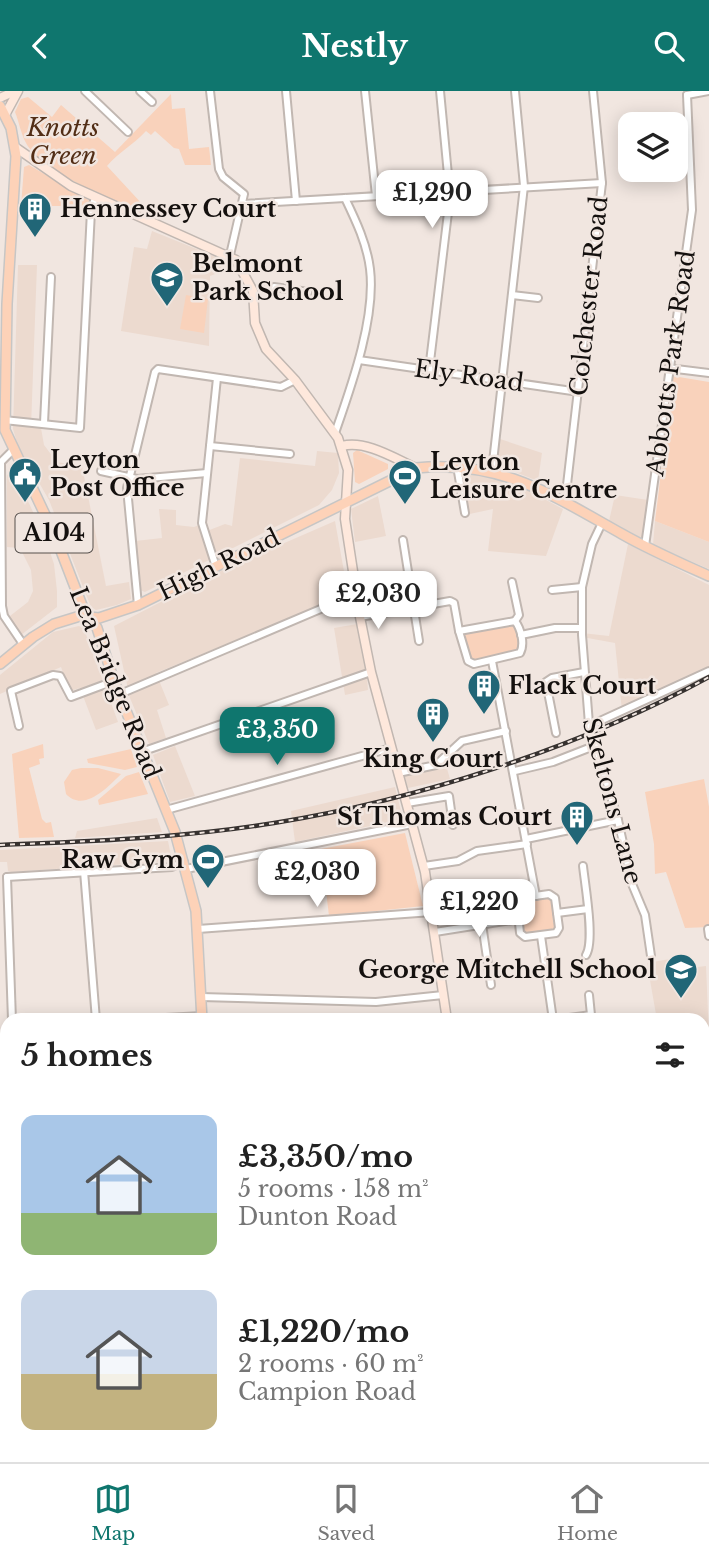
<!DOCTYPE html>
<meta charset="utf-8">
<style>
body{margin:0;font-family:"Libre Baskerville",serif;background:#f6f6f6;color:#222;height:100vh;display:flex;flex-direction:column;font-size:26px;white-space:nowrap}
*{box-sizing:border-box;margin:0}
p{font-size:23px;color:#767676}
.icon{flex:none;width:38px;height:38px;fill:none;stroke:currentColor;stroke-width:2;stroke-linecap:round;stroke-linejoin:round}
.map{position:relative;flex:1;overflow:hidden}
.side{position:absolute;left:0px;top:922px;width:710px;height:450px;display:flex;flex-direction:column;background:#fff;border-radius:21px 21px 0 0;box-shadow:0 4px 18px #0003}
.side>*{flex:none}
.buttons{position:absolute;left:618px;top:21px;display:grid;gap:14px}
.buttons a{display:grid;place-items:center;width:70px;height:70px;border-radius:14px;background:#fff;box-shadow:0 4px 18px #0003;font-size:35px}
.price{position:absolute;translate:-50% -60px;padding:0 16px;border-radius:14px;background:#fff;color:#222;font-size:23px;line-height:46px;filter:drop-shadow(0 2px 4px #0008)}
.price::after{content:'';position:absolute;left:50%;top:42px;width:21px;height:16px;margin-left:-10px;background:inherit;clip-path:polygon(0 0,100% 0,50% 100%)}
.price.selected{background:#0f766e;color:#fff}
ul{padding:0;list-style:none}
li{display:flex;align-items:center;gap:21px;height:175px;padding:0 21px}
li span{display:grid;place-items:center;flex:none;width:196px;height:140px;border-radius:14px;color:#555}
li>.icon{margin-inline-start:auto}
span .icon{width:84px;height:84px;fill:#fffc;stroke-width:1}
li b{font-size:30px}
h2{display:flex;justify-content:space-between;align-items:center;height:84px;padding:0 21px;font-size:30px}
header{display:flex;justify-content:space-between;align-items:center;height:91px;padding:0 21px;background:#0f766e;color:#fff;font-size:32px;font-weight:700}
.tabs{display:flex;justify-content:space-around;align-items:center;height:98px;border-top:2px solid #e0e0e0;background:#fff;font-size:19px;color:#767676}
.tabs a{display:grid;justify-items:center;gap:4px}
.tabs .selected{color:#0f766e}
.map>svg:first-child{display:block}
.built{fill:#ecdacf}
.green{fill:#f9d2bb}
.lines{fill:none;stroke-linecap:round;stroke-linejoin:round}
.street-tunnel{stroke:#d0c6c0;stroke-width:6;stroke-dasharray:6 3;stroke-linecap:butt}
.street-casing{stroke:#c1b7b1;stroke-width:10}
.secondary-casing{stroke:#c1b7b1;stroke-width:11}
.primary-casing{stroke:#c7c6c5;stroke-width:12}
.street{stroke:#fff;stroke-width:6}
.secondary{stroke:#fee8dc;stroke-width:8}
.primary{stroke:#fdd2b8;stroke-width:9}
.rail-casing{stroke:#36312f;stroke-width:4.5}
.rail{stroke:#f1e6e0;stroke-width:2;stroke-dasharray:5;stroke-linecap:butt}
.labels{text-anchor:middle;stroke-width:5;stroke-linejoin:round;paint-order:stroke}
.shield{fill:#f1e6e0;stroke:#56504d;stroke-width:2}
.shield-label{font-size:23px;font-weight:bold;fill:#14100e}
.park-label{font-size:24px;font-style:italic;fill:#522e16;stroke:#f1e6e0}
.poi-label{font-size:24px;font-weight:bold;fill:#14100e;stroke:#f1e6e0;text-anchor:start}
.street-label{font-size:24px;fill:#14100e;stroke:#f1e6e0}
</style>
<header><svg class="icon" aria-label="back" viewBox="0 0 24 24"><path d="M15 5l-7 7 7 7"/></svg>Nestly<svg class="icon" aria-label="search" viewBox="0 0 24 24"><circle cx="10" cy="10" r="6"/><path d="M15 15l6 6"/></svg></header>
<div class="map">
<svg width="709" height="1371" viewBox="0 0 709 1371">
<rect width="100%" height="100%" fill="#f1e6e0"/>
<g class="built">
<path d="M 152,140 L 214,165 L 231,177 L 210,185 L 209,255 L 121,240 L 134,156 L 147,158 Z"/>
<path d="M 18,174 L 37,174 L 31,336 L 41,337 L 44,354 L 57,371 L 82,375 L 106,495 L 129,491 L 131,508 L 117,514 L 96,519 L 91,516 L 49,409 L 18,355 L 13,338 Z"/>
<path d="M 500,348 L 542,362 L 538,390 L 497,374 Z"/>
<path d="M 317,360 L 338,362 L 339,382 L 332,399 L 319,414 L 145,501 L 140,499 L 135,450 L 162,447 L 159,418 L 176,419 L 176,434 L 194,436 L 204,432 L 207,440 L 225,433 L 232,435 L 240,367 L 315,375 Z"/>
<path d="M 14,380 L 46,449 L 54,473 L 57,500 L 57,516 L 21,544 L 10,525 L 28,511 L 33,500 L 31,479 L 20,457 L 7,456 L 7,384 Z"/>
<path d="M 457,381 L 484,384 L 516,393 L 563,418 L 546,465 L 488,460 L 493,418 L 465,424 Z"/>
<path d="M 615,404 L 648,409 L 643,448 L 609,430 Z"/>
<path d="M 378,405 L 386,445 L 355,451 L 351,418 Z"/>
<path d="M 335,430 L 348,503 L 156,582 L 169,614 L 157,619 L 166,647 L 149,653 L 130,607 L 114,535 L 229,476 Z"/>
<path d="M 655,430 L 709,451 L 709,478 L 653,454 Z"/>
<path d="M 628,453 L 709,494 L 709,577 L 622,620 L 615,552 L 582,546 L 582,542 L 609,545 Z"/>
<path d="M 363,532 L 368,599 L 345,604 L 334,537 Z"/>
<path d="M 79,535 L 84,538 L 118,631 L 96,639 L 80,597 L 70,600 L 61,576 L 0,603 L 0,584 L 53,541 Z"/>
<path d="M 175,655 L 195,705 L 170,711 L 153,664 Z"/>
<path d="M 446,674 L 450,688 L 408,697 L 404,683 Z"/>
<path d="M 395,696 L 403,728 L 295,751 L 291,720 Z"/>
<path d="M 157,727 L 162,741 L 75,747 L 77,740 Z"/>
<path d="M 168,750 L 172,770 L 11,781 L 8,780 L 7,771 L 0,771 L 0,759 Z"/>
<path d="M 687,865 L 689,877 L 706,875 L 709,946 L 704,947 L 704,929 L 657,929 L 647,872 Z"/>
</g>
<g class="green">
<path d="M 171,3 L 172,18 L 185,17 L 189,58 L 209,56 L 211,74 L 185,74 L 179,58 L 174,57 L 155,40 L 151,44 L 146,40 C 133,54 119,61 107,75 L 144,115 L 146,124 C 117,112 41,80 26,52 C 21,43 19,31 15,21 L 21,8 L 28,6 L 52,26 L 61,14 L 115,61 Z"/>
<path d="M 29,74 L 90,110 L 86,115 L 21,115 L 24,76 Z"/>
<path d="M 186,204 L 208,208 L 204,242 L 180,238 Z"/>
<path d="M 673,285 L 709,291 L 709,451 L 655,430 Z"/>
<path d="M 357,359 L 388,373 L 388,378 L 359,393 L 355,391 L 353,362 Z"/>
<path d="M 515,530 L 519,535 L 520,562 L 492,570 L 468,570 L 459,540 Z"/>
<path d="M 43,653 L 44,667 L 39,668 L 40,673 L 29,677 L 42,728 L 46,732 L 51,731 L 54,746 L 19,747 L 12,663 Z"/>
<path d="M 131,658 L 137,676 L 125,679 L 88,672 L 87,668 Z"/>
<path d="M 81,677 L 98,677 L 121,683 C 108,696 84,722 66,703 L 64,691 L 72,679 Z"/>
<path d="M 139,681 L 148,703 L 99,714 L 98,709 L 126,685 Z"/>
<path d="M 704,688 L 709,716 L 709,836 L 685,837 L 666,781 L 655,783 L 654,753 L 645,701 Z"/>
<path d="M 405,742 L 423,815 L 329,825 L 321,758 Z"/>
<path d="M 549,806 L 552,808 L 553,831 L 557,836 L 554,839 L 524,842 L 522,810 Z"/>
</g>
<g class="lines">
<path class="street-tunnel" d="M 259,195 L 274,196"/>
<defs>
<g id="street">
<path d="M 85,0 L 128,41"/>
<path d="M 140,0 L 152,11"/>
<path d="M 210,0 L 219,78 L 223,86 L 244,103 L 230,164"/>
<path d="M 286,0 L 296,110"/>
<path d="M 365,0 L 376,105"/>
<path d="M 687,4 L 709,0"/>
<path d="M 243,113 L 602,92"/>
<path d="M 274,196 L 308,201"/>
<path d="M 512,204 L 538,207"/>
<path d="M 359,269 L 579,301"/>
<path d="M 668,277 L 709,282"/>
<path d="M 429,279 L 450,105 L 440,0"/>
<path d="M 4,329 L 80,337 L 91,120 L 95,107"/>
<path d="M 44,332 L 51,186"/>
<path d="M 335,342 C 351,296 376,227 370,178 C 367,153 356,130 345,107"/>
<path d="M 210,355 L 290,363"/>
<path d="M 13,359 L 1,371 L 2,515 L 4,525 L 23,553"/>
<path d="M 457,375 L 465,422"/>
<path d="M 101,380 L 137,388 L 207,382"/>
<path d="M 492,380 L 524,95 L 515,0"/>
<path d="M 565,411 L 602,92 L 593,0"/>
<path d="M 602,432 L 592,453 L 582,496 L 582,544 L 589,633 L 618,729 L 632,793 L 645,824 L 651,865"/>
<path d="M 403,449 L 419,550"/>
<path d="M 645,455 L 692,119 L 687,4"/>
<path d="M 216,476 L 202,432 L 217,287"/>
<path d="M 512,491 L 519,524 L 515,530"/>
<path d="M 552,499 L 582,496"/>
<path d="M 138,514 L 127,397 L 155,281 L 158,278 L 281,296 L 295,289"/>
<path d="M 360,526 L 450,510 L 454,512 L 459,540"/>
<path d="M 515,530 C 521,538 525,553 520,562 L 474,573 L 468,570 L 459,540 Z"/>
<path d="M 521,544 L 555,537 L 582,537"/>
<path d="M 492,570 L 536,805"/>
<path d="M 120,603 L 356,503"/>
<path d="M 19,635 L 11,600 L 53,584 L 60,585 L 71,606 L 114,590"/>
<path d="M 589,635 L 709,580"/>
<path d="M 556,642 L 546,591 L 552,587 L 584,581"/>
<path d="M 144,660 L 371,581"/>
<path d="M 515,680 L 553,671 L 594,655"/>
<path d="M 398,682 L 436,674 L 462,650 L 506,640"/>
<path d="M 407,712 L 449,705 L 453,734"/>
<path d="M 166,719 L 391,657"/>
<path d="M 526,748 L 618,729"/>
<path d="M 424,775 L 458,770 L 477,760 L 527,753"/>
<path d="M 583,775 C 585,794 595,850 586,864"/>
<path d="M 186,778 L 412,733"/>
<path d="M 84,780 L 96,929"/>
<path d="M 7,786 L 172,776 L 184,771"/>
<path d="M 7,786 L 12,929"/>
<path d="M 481,798 L 486,833"/>
<path d="M 549,803 L 555,807 L 559,837 L 556,842 L 525,846 L 520,842 L 517,813 L 521,807 Z"/>
<path d="M 557,822 L 588,818"/>
<path d="M 482,833 L 491,894"/>
<path d="M 198,838 L 432,821"/>
<path d="M 708,838 L 709,845"/>
<path d="M 435,841 L 518,828"/>
<path d="M 541,845 L 553,929"/>
<path d="M 201,906 L 376,911 L 443,904"/>
<path d="M 129,929 L 202,925"/>
<path d="M 555,929 L 591,924 L 589,904"/>
<path d="M 0,972 L 7,972"/>
<path d="M 704,1083 L 709,1083"/>
<path d="M 0,1155 L 7,1155"/>
<path d="M 704,1204 L 708,1206"/>
<path d="M 0,1224 L 7,1224"/>
<path d="M 0,1294 L 7,1294"/>
<path d="M 704,1311 L 709,1295"/>
<path d="M 255,1365 L 255,1371"/>
<path d="M 403,1365 L 403,1371"/>
<path d="M 483,1365 L 483,1371"/>
<path d="M 703,1365 L 703,1371"/>
<path d="M 212,1369 L 212,1371"/>
<path d="M 0,1370 L 164,1368"/>
<path d="M 328,1371 L 328,1365"/>
</g>
<g id="secondary">
<path d="M 0,7 L 15,0"/>
<path d="M 5,24 L 18,0"/>
<path d="M 15,56 L 71,95 L 236,169 L 253,200 L 255,232 L 266,258 L 295,289 L 338,347 L 348,379 L 345,428 L 360,526 L 371,581 L 425,781 L 447,929"/>
<path d="M 342,355 C 366,349 394,367 416,377"/>
</g>
<g id="primary">
<path d="M 0,15 L 11,37 L 16,65 L 7,213 L 5,339 L 56,447 L 83,517 L 97,537 L 114,590 L 175,741 L 196,820 L 202,929"/>
<path d="M 0,573 L 33,546 L 54,533 L 80,525 L 99,527 L 138,514 L 416,377 C 500,368 552,404 622,443 C 650,459 680,472 709,485"/>
<path d="M 179,1365 L 179,1371"/>
</g>
</defs>
<use href="#street" class="street-casing"/>
<use href="#secondary" class="secondary-casing"/>
<use href="#primary" class="primary-casing"/>
<use href="#street" class="street"/>
<use href="#secondary" class="secondary"/>
<use href="#primary" class="primary"/>
<defs>
<path id="rail" d="M 0,754 C 92,750 184,747 274,732 C 417,709 581,656 709,586"/>
</defs>
<use href="#rail" class="rail-casing"/>
<use href="#rail" class="rail"/>
</g>
<defs>
<symbol id="building-pin" viewBox="-11 -11 22 30"><path d="M0 17L-7.5 6A9.5 9.5 0 1 1 7.5 6Z" fill="#216677" stroke="#f1e6e0"/><path d="M-4-6H4V6H1V3H-1V6H-4ZM-2.5-4.3h1.7v1.8h-1.7ZM.8-4.3h1.7v1.8H.8ZM-2.5-1h1.7V.8h-1.7ZM.8-1h1.7V.8H.8Z" fill="#fff"/></symbol>
<symbol id="school-pin" viewBox="-11 -11 22 30"><path d="M0 17L-7.5 6A9.5 9.5 0 1 1 7.5 6Z" fill="#216677" stroke="#f1e6e0"/><path d="M0-5L7-2L0 1L-7-2ZM-4 1L0 2.5L4 1V4Q0 6-4 4Z" fill="#fff"/></symbol>
<symbol id="civic-pin" viewBox="-11 -11 22 30"><path d="M0 17L-7.5 6A9.5 9.5 0 1 1 7.5 6Z" fill="#216677" stroke="#f1e6e0"/><path d="M-.6-6.5H3V-4.5H.6V-3L4-1V1h2V6H-6V1h2V-1L-.6-3ZM-1.2 2.5V6h2.4V2.5Z" fill="#fff"/></symbol>
<symbol id="stadium-pin" viewBox="-11 -11 22 30"><path d="M0 17L-7.5 6A9.5 9.5 0 1 1 7.5 6Z" fill="#216677" stroke="#f1e6e0"/><path d="M0-5a6.5 5 0 1 0 0 10a6.5 5 0 1 0 0-10ZM-3.5-1.8h7v3.6h-7Z" fill="#fff"/></symbol>
</defs>
<g fill-rule="evenodd">
<use href="#building-pin" x="16" y="99" width="38" height="52"/>
<use href="#school-pin" x="148" y="168" width="38" height="52"/>
<use href="#civic-pin" x="6" y="364" width="38" height="52"/>
<use href="#stadium-pin" x="386" y="366" width="38" height="52"/>
<use href="#building-pin" x="465" y="576" width="38" height="52"/>
<use href="#building-pin" x="414" y="604" width="38" height="52"/>
<use href="#building-pin" x="558" y="707" width="38" height="52"/>
<use href="#stadium-pin" x="189" y="750" width="38" height="52"/>
<use href="#school-pin" x="662" y="860" width="38" height="52"/>
</g>
<g class="labels">
<rect class="shield" x="15.5" y="422.5" width="77" height="39" rx="5"/>
<g class="shield-label">
<text x="54" y="450">A104</text>
</g>
<g class="park-label">
<text x="63" y="45">Knotts<tspan x="63" dy="28">Green</tspan></text>
</g>
<g class="poi-label">
<text x="60" y="126">Hennessey Court</text>
<text x="192" y="181">Belmont<tspan x="192" dy="28">Park School</tspan></text>
<text x="50" y="377">Leyton<tspan x="50" dy="28">Post Office</tspan></text>
<text x="430" y="379">Leyton<tspan x="430" dy="28">Leisure Centre</tspan></text>
<text x="508" y="603">Flack Court</text>
<text x="433" y="676" text-anchor="middle">King Court</text>
<text x="552" y="734" text-anchor="end">St Thomas Court</text>
<text x="184" y="777" text-anchor="end">Raw Gym</text>
<text x="656" y="887" text-anchor="end">George Mitchell School</text>
</g>
<g class="street-label">
<text transform="translate(589 205) rotate(-84)" y="8">Colchester Road</text>
<text transform="translate(671 272) rotate(-82)" y="8">Abbotts Park Road</text>
<text transform="translate(469 285) rotate(8)" y="8">Ely Road</text>
<text transform="translate(219 474) rotate(-26)" y="8">High Road</text>
<text transform="translate(115 592) rotate(68)" y="8">Lea Bridge Road</text>
<text transform="translate(612 710) rotate(75)" y="8">Skeltons Lane</text>
</g>
</g>
</svg>
<div class="buttons">
<a><svg class="icon" aria-label="layers" viewBox="0 0 24 24"><path d="M12 4l9 5-9 5-9-5zM3 14l9 5 9-5"/></svg></a>
</div>
<b class="price" style="left:432px;top:139px">£1,290</b>
<b class="price" style="left:378px;top:540px">£2,030</b>
<b class="price selected" style="left:277px;top:676px">£3,350</b>
<b class="price" style="left:317px;top:818px">£2,030</b>
<b class="price" style="left:479px;top:848px">£1,220</b>
<section class="side">
<h2>5 homes<svg class="icon" aria-label="filters" viewBox="0 0 24 24"><path d="M4 7h16M4 17h16"/><circle cx="9" cy="7" r="2"/><circle cx="15" cy="17" r="2"/></svg></h2>
<ul>
<li><span style="background:linear-gradient(#a9c7e8 70%,#8fb573 0)"><svg class="icon" aria-label="home" viewBox="0 0 24 24"><path d="M3 11l9-7 9 7M6 9v11h12V9"/></svg></span><div><b>£3,350/mo</b><p>5 rooms · 158 m²</p><p>Dunton Road</p></div></li>
<li><span style="background:linear-gradient(#c9d6e8 60%,#c2b280 0)"><svg class="icon" aria-label="home" viewBox="0 0 24 24"><path d="M3 11l9-7 9 7M6 9v11h12V9"/></svg></span><div><b>£1,220/mo</b><p>2 rooms · 60 m²</p><p>Campion Road</p></div></li>
</ul>
</section>
</div>
<nav class="tabs">
<a class="selected"><svg class="icon" aria-label="map" viewBox="0 0 24 24"><path d="M3 6l6-2 6 2 6-2v14l-6 2-6-2-6 2zM9 4v14M15 6v14"/></svg>Map</a>
<a><svg class="icon" aria-label="saved" viewBox="0 0 24 24"><path d="M7 4h10v16l-5-4-5 4z"/></svg>Saved</a>
<a><svg class="icon" aria-label="home" viewBox="0 0 24 24"><path d="M3 11l9-7 9 7M6 9v11h12V9"/></svg>Home</a>
</nav>
